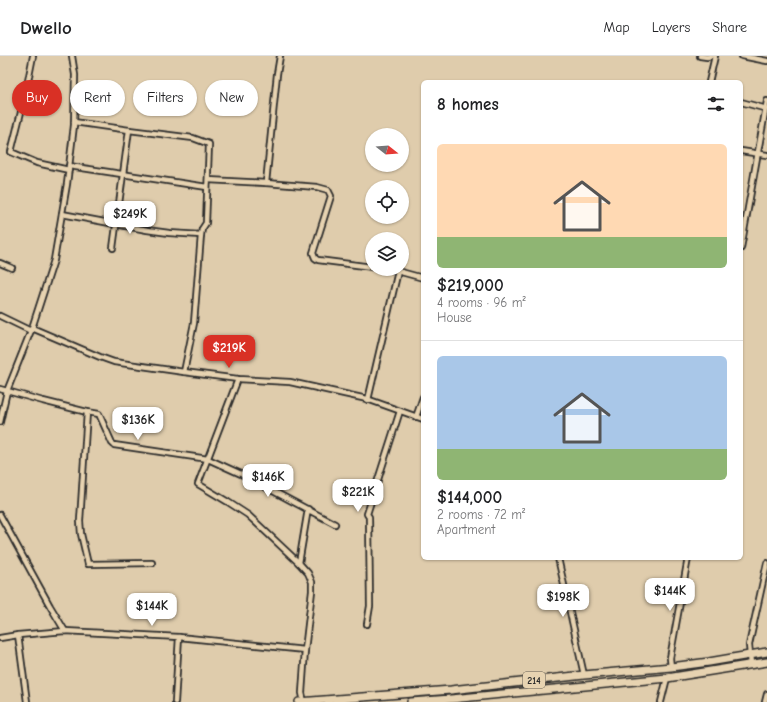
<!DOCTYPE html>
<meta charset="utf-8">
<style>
body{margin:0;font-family:"Comic Neue",sans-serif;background:#f6f6f6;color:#202124;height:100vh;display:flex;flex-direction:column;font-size:15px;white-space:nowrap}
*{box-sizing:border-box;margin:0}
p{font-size:13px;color:#757577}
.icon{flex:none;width:22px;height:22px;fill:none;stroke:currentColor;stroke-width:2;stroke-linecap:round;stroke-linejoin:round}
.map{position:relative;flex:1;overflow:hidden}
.panel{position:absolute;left:421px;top:24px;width:322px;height:480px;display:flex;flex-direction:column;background:#fff;border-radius:6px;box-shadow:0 1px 3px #0004}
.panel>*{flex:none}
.hud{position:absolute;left:12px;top:24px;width:349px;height:36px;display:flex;gap:8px}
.needle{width:26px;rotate:107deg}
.buttons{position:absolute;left:365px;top:72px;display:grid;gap:8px}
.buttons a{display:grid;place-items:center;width:44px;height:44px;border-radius:50%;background:#fff;box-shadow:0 1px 3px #0004;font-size:20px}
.price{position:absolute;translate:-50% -34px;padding:0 9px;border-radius:8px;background:#fff;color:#222;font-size:13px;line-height:26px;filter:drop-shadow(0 1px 2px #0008)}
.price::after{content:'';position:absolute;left:50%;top:24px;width:12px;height:9px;margin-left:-6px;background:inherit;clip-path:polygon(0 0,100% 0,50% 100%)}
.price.on{background:#d93025;color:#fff}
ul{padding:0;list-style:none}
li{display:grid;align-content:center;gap:8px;height:212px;padding:0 16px}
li+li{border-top:1px solid #e0e0e0}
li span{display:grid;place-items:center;height:124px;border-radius:6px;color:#555}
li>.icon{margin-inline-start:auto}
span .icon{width:72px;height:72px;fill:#fffc;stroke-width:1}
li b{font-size:17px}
h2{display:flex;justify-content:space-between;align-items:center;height:48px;padding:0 16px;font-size:17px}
.pill{padding:0 14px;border-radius:18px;background:#fff;box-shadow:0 1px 3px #0004;font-size:14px;line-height:36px}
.pill.on{background:#d93025;color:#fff}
header{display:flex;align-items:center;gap:24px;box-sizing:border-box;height:56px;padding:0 20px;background:#fff;border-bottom:1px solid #e0e0e0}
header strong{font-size:19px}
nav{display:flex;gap:22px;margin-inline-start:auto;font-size:14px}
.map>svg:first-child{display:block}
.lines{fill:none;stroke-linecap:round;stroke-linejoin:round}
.minor-casing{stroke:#2b2b2b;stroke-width:8}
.highway-casing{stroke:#2b2b2b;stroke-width:10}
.minor{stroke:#e7d3b1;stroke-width:4.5}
.highway{stroke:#e7d3b1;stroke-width:7}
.labels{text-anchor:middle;stroke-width:4;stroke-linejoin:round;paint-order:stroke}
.shield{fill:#e7d3b1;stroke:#635d53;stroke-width:1}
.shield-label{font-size:10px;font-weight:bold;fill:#2b2b2b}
</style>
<header>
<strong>Dwello</strong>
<nav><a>Map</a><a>Layers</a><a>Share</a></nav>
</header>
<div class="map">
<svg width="767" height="646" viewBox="0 0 767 646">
<rect width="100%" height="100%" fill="#dfccac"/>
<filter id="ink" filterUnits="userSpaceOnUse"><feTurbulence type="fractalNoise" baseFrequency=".025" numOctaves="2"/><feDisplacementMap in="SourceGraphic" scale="8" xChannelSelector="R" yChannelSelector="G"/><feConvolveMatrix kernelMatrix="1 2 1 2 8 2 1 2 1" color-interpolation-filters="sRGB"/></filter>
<g filter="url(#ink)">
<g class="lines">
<defs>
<g id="minor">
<path d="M 33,0 L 25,40 L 11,96 L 37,107 L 69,114"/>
<path d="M 700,0 L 707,1 L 711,0"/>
<path d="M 742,0 L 767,5"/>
<path d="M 709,26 L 715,0"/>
<path d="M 741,46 L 767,53"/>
<path d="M 74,66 L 129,74 L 193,82 L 209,88 L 206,167 L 202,173 L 201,179 L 194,267 L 184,316"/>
<path d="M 741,95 L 767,99"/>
<path d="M 69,110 L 207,131"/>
<path d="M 208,124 L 266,127 L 277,18 L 280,0"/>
<path d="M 266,127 L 317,131 L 328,134 L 331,140 L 313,197 L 315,202 L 318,204 L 372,211"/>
<path d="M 62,158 L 147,174 L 169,177 L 201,179"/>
<path d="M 113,192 L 129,74"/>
<path d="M 741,192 L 767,45"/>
<path d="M 0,207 L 12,212"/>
<path d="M 390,213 L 423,222"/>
<path d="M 0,260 L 31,275"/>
<path d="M 32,272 L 100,301 L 114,306 L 184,316 L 238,323 L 290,326 L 367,343 L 423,363"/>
<path d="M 238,323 L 198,428 L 228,446 L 248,459 L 299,507 L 308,517 L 312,526 L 312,535 L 305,594 L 302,637 L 304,646"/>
<path d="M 0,333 L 43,345 L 87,356 L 80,465 L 81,478 L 88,508 L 152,507"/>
<path d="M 368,344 L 398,215"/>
<path d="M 87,356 L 99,358 L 112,387 L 114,389 L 208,403 L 241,418 L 335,468"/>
<path d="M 416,361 L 423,341"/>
<path d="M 0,366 L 7,335 L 32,272 L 54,204 L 67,128 L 74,69 L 75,19 L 72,0"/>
<path d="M 0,459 L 50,550 L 65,575"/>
<path d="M 558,502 L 584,619"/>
<path d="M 299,507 L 308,453"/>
<path d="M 367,568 L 370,550 L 369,461 L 367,458 L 400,355"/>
<path d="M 18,579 L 27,646"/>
<path d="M 0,582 L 18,579 L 65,575 L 179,581 L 305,594"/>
<path d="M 751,608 L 749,589 L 767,507"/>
<path d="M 671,611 L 670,602 L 688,502"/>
<path d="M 175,646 L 179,581"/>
<path d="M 661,646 L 667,622"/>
<path d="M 765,646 L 767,638"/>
</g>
<g id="highway">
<path d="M 299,646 L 451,634 L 584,619 L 671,611 L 709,606 L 767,596"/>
<path d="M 411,646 L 451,643 L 667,622 L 767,606"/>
</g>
</defs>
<use href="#minor" class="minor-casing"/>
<use href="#highway" class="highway-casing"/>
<use href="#minor" class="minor"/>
<use href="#highway" class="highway"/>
</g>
</g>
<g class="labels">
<rect class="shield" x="523" y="616" width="22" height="16" rx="3"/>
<g class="shield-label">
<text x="534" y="628">214</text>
</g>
</g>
</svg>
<div class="buttons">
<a><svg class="needle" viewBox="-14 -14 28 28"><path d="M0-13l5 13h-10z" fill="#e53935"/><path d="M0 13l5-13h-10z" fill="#757577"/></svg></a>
<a><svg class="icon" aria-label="locate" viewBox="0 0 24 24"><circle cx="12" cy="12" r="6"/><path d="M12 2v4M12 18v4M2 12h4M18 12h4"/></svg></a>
<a><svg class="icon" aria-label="layers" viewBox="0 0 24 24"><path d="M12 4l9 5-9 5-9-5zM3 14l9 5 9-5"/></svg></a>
</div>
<b class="price" style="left:130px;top:179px">$249K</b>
<b class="price on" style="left:229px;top:313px">$219K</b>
<b class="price" style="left:138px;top:385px">$136K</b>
<b class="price" style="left:268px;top:442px">$146K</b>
<b class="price" style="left:358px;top:457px">$221K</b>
<b class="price" style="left:670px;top:556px">$144K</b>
<b class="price" style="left:563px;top:562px">$198K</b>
<b class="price" style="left:152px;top:571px">$144K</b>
<div class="hud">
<a class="pill on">Buy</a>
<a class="pill">Rent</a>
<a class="pill">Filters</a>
<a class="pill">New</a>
</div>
<section class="panel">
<h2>8 homes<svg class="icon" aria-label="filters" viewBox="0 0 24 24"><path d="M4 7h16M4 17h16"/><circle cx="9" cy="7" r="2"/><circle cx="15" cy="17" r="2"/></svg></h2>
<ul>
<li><span style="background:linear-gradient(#ffd9b3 75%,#8fb573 0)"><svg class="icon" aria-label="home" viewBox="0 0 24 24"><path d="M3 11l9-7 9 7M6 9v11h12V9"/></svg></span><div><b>$219,000</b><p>4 rooms · 96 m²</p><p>House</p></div></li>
<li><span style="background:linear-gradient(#a9c7e8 75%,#8fb573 0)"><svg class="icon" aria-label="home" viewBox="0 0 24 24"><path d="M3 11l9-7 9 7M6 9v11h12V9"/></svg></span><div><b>$144,000</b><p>2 rooms · 72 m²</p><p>Apartment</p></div></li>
</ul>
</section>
</div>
